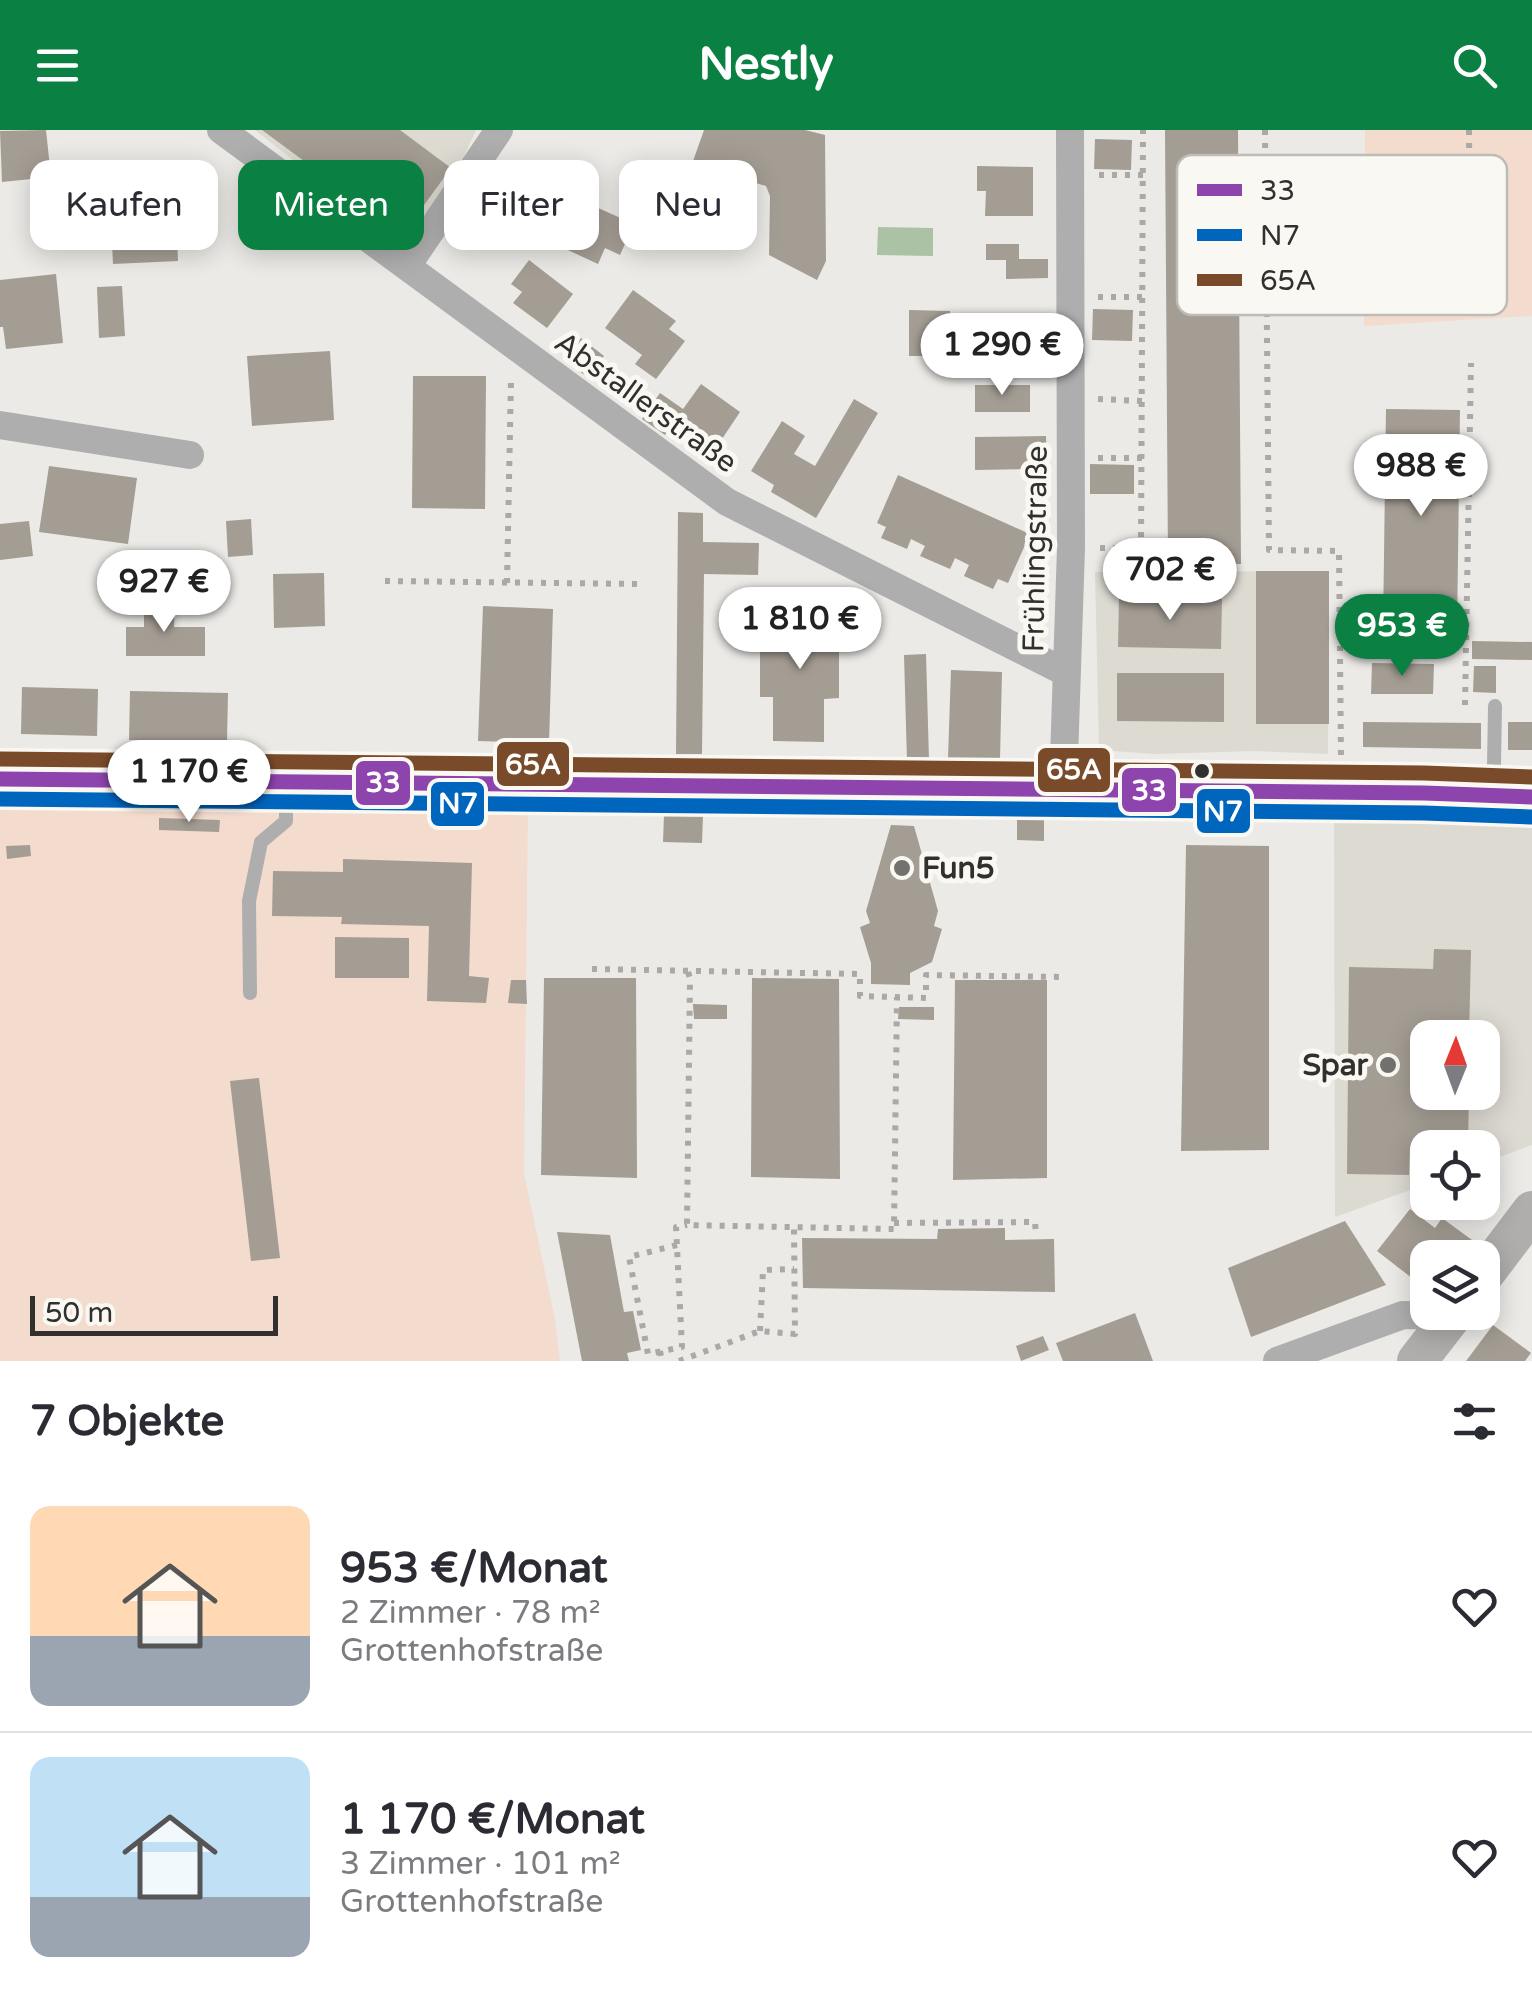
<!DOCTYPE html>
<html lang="de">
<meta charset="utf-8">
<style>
body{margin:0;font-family:"Varela Round",sans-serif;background:#f7f7f7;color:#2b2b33;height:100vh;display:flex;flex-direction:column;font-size:38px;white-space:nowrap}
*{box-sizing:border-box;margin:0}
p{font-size:32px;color:#7c7c81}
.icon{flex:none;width:55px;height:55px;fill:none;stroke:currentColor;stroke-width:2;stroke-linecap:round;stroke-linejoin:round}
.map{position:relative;height:1231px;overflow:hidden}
.side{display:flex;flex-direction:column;background:#fff;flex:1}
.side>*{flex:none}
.banner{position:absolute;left:30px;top:30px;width:1000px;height:90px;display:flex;gap:20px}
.needle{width:65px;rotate:1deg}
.tools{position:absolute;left:1410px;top:890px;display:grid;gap:20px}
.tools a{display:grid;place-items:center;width:90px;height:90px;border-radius:20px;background:#fff;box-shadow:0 5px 25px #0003;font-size:50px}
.scale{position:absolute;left:30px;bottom:25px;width:248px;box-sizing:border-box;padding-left:10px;border:5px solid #31302e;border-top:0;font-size:28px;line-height:35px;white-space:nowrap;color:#31302e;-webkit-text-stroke:8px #faf8f2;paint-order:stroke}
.price{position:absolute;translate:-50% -85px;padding:0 22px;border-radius:35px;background:#fff;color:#222;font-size:32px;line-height:65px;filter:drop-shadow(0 2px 5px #0008)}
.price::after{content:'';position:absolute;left:50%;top:60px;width:30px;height:22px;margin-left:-15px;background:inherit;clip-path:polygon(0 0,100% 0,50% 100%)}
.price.active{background:#0b8043;color:#fff}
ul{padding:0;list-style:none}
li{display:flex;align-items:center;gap:30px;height:250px;padding:0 30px}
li+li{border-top:2px solid #e1e1e2}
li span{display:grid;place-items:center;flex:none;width:280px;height:200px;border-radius:20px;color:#555}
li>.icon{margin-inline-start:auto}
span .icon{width:120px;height:120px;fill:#fffc;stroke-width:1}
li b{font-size:42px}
h2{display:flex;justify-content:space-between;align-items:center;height:120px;padding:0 30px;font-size:42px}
.tag{padding:0 35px;border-radius:20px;background:#fff;box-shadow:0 5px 25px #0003;font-size:35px;line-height:90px}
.tag.active{background:#0b8043;color:#fff}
header{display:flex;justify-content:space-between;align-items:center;height:130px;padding:0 30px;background:#0b8043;color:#fff;font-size:45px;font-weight:800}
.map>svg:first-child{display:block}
.built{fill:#dddad2;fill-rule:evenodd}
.green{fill:#f3dbcd}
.water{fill:#acc2a4}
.building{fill:#a49d94}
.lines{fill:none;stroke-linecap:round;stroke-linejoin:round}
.path{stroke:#aaa9a8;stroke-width:6;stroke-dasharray:5 8;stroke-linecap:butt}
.lane{stroke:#afaeae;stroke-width:14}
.street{stroke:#afaeae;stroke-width:28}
.secondary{stroke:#afaeac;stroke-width:40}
.bus-1-casing{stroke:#faf8f2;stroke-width:22}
.bus-2-casing{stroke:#faf8f2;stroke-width:22}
.bus-3-casing{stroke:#faf8f2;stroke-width:22}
.bus-1{stroke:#8e44ad;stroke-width:15}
.bus-2{stroke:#0065bd;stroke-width:15}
.bus-3{stroke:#7a4b2a;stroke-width:15}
.bus-dot{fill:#31302e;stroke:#faf8f2;stroke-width:4}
.poi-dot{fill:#72716f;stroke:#faf8f2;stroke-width:4}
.labels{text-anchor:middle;stroke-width:10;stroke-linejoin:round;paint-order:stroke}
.street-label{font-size:30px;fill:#31302e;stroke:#faf8f2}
.poi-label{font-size:30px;font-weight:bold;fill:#31302e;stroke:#faf8f2;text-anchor:start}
.key{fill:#faf8f2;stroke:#bebcb7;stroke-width:2.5}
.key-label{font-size:28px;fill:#31302e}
.line-badge{stroke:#faf8f2;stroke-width:4}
.badge-label{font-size:28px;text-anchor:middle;font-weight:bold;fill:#fff}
</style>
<header><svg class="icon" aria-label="menu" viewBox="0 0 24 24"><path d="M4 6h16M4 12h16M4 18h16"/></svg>Nestly<svg class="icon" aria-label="search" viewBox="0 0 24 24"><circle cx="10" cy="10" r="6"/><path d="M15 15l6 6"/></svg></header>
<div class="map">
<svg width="1532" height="1231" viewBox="0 0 1532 1231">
<rect width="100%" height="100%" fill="#ebeae7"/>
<g class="built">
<path d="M 255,0 L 476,0 L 455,46 L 401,115 Z"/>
<path d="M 1329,441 L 1328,624 L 1254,621 L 1155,624 L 1099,620 L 1095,442 Z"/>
<path d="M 1334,682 L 1532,696 L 1532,1015 L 1483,1033 L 1482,1018 L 1428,1018 L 1427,1054 L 1335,1087 ZM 1428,908 L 1482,908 L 1482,962 L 1428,962 Z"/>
</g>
<g class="green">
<path d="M 1365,0 L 1532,0 L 1532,186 L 1364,196 Z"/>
<path d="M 0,668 L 528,673 L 524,1043 L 555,1190 L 560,1231 L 0,1231 Z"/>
</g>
<path class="water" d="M 878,97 L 933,98 L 933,126 L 877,125 Z"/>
<g class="building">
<path d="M 46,0 L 51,47 L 2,52 L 0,1 Z"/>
<path d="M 262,0 L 400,0 L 451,38 L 403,104 Z"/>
<path d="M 704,0 L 805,0 L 825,5 L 826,131 L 817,150 L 769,125 L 770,66 L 766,56 L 692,34 Z"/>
<path d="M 1165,0 L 1238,0 L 1241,434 L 1168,433 Z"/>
<path d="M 1095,9 L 1132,10 L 1131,40 L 1094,39 Z"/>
<path d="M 977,36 L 1033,37 L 1033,86 L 985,86 L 986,61 L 977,61 Z"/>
<path d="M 175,50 L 178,131 L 113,134 L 109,52 Z"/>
<path d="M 540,52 L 634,94 L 620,125 L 605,118 L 598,134 L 557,115 L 561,106 L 524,88 Z"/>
<path d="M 986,114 L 1019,114 L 1019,129 L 1048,129 L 1048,148 L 1006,149 L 1006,130 L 986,130 Z"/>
<path d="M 529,130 L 573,164 L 547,198 L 513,173 L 522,162 L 511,154 Z"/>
<path d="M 56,144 L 63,213 L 6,219 L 3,197 L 0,197 L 0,150 Z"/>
<path d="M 122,156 L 125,206 L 99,208 L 97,157 Z"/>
<path d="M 633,160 L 676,191 L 669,199 L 685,211 L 656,249 L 635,234 L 642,225 L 605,198 Z"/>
<path d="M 1093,179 L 1133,180 L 1132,211 L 1092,210 Z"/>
<path d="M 909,180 L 950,181 L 950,212 L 931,212 L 931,226 L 909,226 Z"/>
<path d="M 581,208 L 604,226 L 587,247 L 564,229 Z"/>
<path d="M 330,221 L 334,290 L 252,296 L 247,226 Z"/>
<path d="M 413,246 L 486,246 L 485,379 L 412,378 Z"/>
<path d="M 701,254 L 740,282 L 712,324 L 671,295 L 665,305 L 642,289 L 660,263 L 683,279 Z"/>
<rect x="975" y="255" width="55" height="27"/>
<path d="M 854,269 L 878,283 L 816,388 L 771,362 L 774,355 L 751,341 L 782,291 L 805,306 L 794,324 L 815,336 Z"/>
<path d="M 1386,279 L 1460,280 L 1457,499 L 1383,499 Z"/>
<path d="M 1046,306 L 1047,329 L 1029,329 L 1029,339 L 975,340 L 975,307 Z"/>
<path d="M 1090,334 L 1134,335 L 1134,364 L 1090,364 Z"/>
<path d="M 49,336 L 137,348 L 128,414 L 39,402 Z"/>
<path d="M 898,345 L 1030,404 L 1008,453 L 998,449 L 993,459 L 964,446 L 969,435 L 955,428 L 950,439 L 920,426 L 925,416 L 911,409 L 907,419 L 881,408 L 886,397 L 877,393 Z"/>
<path d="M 678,382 L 703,383 L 703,412 L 759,413 L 758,445 L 704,444 L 702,624 L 676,624 Z"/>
<path d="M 251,389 L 253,425 L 228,427 L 226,391 Z"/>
<path d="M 29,391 L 33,426 L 0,430 L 0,394 Z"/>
<rect x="1256" y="441" width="73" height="153"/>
<path d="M 324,443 L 325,496 L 274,498 L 273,444 Z"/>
<path d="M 1119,467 L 1222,469 L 1221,519 L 1118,517 Z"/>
<path d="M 144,474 L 175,474 L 174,497 L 205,497 L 205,526 L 126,526 L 126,497 L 144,497 Z"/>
<path d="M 776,474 L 826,474 L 826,511 L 839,511 L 839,568 L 824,569 L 824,612 L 773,611 L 773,567 L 760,567 L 760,510 L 775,510 Z"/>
<path d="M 483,476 L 553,479 L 549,613 L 478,611 Z"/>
<path d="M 1472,511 L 1532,512 L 1532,530 L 1472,529 Z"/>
<path d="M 926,524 L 929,630 L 907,631 L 904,525 Z"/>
<path d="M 1372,533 L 1434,534 L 1433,564 L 1371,564 Z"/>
<path d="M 1474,536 L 1496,536 L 1496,563 L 1473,562 Z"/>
<path d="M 951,540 L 1002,542 L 1000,629 L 948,628 Z"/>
<path d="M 1117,543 L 1224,543 L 1224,592 L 1117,591 Z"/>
<path d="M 22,557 L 98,559 L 97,606 L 21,604 Z"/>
<path d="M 130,561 L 228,563 L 227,611 L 129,610 Z"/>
<path d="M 1363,592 L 1481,593 L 1481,619 L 1363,617 Z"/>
<rect x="1508" y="592" width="24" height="28"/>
<path d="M 664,685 L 703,685 L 702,713 L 663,712 Z"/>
<path d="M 159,688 L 220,690 L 219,702 L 159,700 Z"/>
<path d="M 1017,689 L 1044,689 L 1044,711 L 1017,710 Z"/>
<path d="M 891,695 L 914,696 L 938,781 L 934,796 L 942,799 L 932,832 L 910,843 L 910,855 L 871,854 L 871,833 L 860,797 L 870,793 L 866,781 Z"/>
<path d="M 30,715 L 31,726 L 7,729 L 6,716 Z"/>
<path d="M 1186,715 L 1269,716 L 1269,1020 L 1181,1021 Z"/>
<path d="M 343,729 L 472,733 L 469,846 L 489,848 L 486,873 L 427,871 L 429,796 L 341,794 L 342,787 L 272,786 L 273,741 L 343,742 Z"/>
<path d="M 335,807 L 409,808 L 409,848 L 335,848 Z"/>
<path d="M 1434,819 L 1471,820 L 1469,908 L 1428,908 L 1428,962 L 1469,962 L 1468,1017 L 1410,1017 L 1409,1045 L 1347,1044 L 1349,837 L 1433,839 Z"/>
<path d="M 544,848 L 636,848 L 637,1048 L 541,1045 Z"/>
<path d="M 752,848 L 839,849 L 840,1049 L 751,1047 Z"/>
<path d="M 511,850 L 526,850 L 527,874 L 508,873 Z"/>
<path d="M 955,850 L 1047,850 L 1047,1048 L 953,1050 Z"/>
<path d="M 693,874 L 727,875 L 727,889 L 694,889 Z"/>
<path d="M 899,877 L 934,877 L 934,890 L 898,889 Z"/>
<path d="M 259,948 L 280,1128 L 251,1131 L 230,951 Z"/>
<path d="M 1410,1079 L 1435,1098 L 1442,1088 L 1472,1110 L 1459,1128 L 1428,1128 L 1428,1139 L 1417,1152 L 1377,1121 Z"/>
<path d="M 1345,1091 L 1386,1155 L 1251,1207 L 1228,1138 Z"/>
<path d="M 1005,1098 L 1005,1110 L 1054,1109 L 1055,1162 L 803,1158 L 802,1108 L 937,1109 L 938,1099 Z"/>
<path d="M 557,1102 L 610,1105 L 624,1182 L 633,1181 L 641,1220 L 627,1223 L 629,1231 L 582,1231 Z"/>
<path d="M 1135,1183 L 1153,1231 L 1063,1231 L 1056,1213 Z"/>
<path d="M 1493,1195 L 1531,1223 L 1525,1231 L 1466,1231 Z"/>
<path d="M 1043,1206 L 1049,1220 L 1021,1231 L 1016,1216 Z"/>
</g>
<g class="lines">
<g class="path">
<path d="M 1265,0 L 1269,420 L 1339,421 L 1341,628"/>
<path d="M 1469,0 L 1470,130"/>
<path d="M 1099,45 L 1143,45"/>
<path d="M 1098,167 L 1142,167"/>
<path d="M 1098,269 L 1142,271"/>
<path d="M 1098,328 L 1142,328"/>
<path d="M 1100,418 L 1141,418 L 1143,0"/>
<path d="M 385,451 L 639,454"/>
<path d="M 507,453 L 511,249"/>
<path d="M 1465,575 L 1471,233"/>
<path d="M 592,839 L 860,844 L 860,866 L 926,868 L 926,845 L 1063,847"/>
<path d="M 688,842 L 690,848 L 687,1095 L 894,1099 L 897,867"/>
<path d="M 894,1093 L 1035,1092 L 1036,1105"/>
<path d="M 677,1115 L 629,1127 L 648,1224 L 682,1217 L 676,1097 L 687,1095"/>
<path d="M 760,1201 L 763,1140 L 794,1139"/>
<path d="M 660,1221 L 662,1231"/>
<path d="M 679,1231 L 760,1201 L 795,1204 L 794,1097"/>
</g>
<g class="lane">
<path d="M 1484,660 L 1494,636 L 1495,576"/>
<path d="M 250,863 L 249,771 L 261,712 L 286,691 L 286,657"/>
</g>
<g class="street">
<path d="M 221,0 L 727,372 L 1065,542"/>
<path d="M 407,136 L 499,0"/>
<path d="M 0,295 L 190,325"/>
<path d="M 1063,659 L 1071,418 L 1070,0"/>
<path d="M 1277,1231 L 1403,1185 L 1453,1186"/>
</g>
<g class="secondary">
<path d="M 0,649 L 1424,663 L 1532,667"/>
<path d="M 1482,1147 L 1532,1081"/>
<path d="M 1417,1231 L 1455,1182"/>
</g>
<defs>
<path id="bus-1" d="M 0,649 L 1424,663 L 1532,667"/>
<path id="bus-2" d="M 0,669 L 1424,683 L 1531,687"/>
<path id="bus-3" d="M 0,629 L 1424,643 L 1532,647"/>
</defs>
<use href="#bus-1" class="bus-1-casing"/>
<use href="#bus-2" class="bus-2-casing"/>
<use href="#bus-3" class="bus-3-casing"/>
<use href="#bus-1" class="bus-1"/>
<use href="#bus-2" class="bus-2"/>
<use href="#bus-3" class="bus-3"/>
</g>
<circle class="bus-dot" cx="1202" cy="641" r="9"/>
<g class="poi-dot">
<circle cx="902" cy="738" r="10"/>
<circle cx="1388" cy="935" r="10"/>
</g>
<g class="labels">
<g class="street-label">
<text transform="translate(646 272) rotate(36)" y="10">Abstallerstraße</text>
<text transform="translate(1035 419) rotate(-89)" y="10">Frühlingstraße</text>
</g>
<g class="poi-label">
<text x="922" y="748">Fun5</text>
<text x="1368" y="945" text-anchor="end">Spar</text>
</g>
</g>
<rect x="1177" y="25" width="330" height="160" rx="15" class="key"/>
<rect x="1197" y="54" width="45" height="12" fill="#8e44ad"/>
<rect x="1197" y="99" width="45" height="12" fill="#0065bd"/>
<rect x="1197" y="144" width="45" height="12" fill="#7a4b2a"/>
<g class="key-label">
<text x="1260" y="70">33</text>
<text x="1260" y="115">N7</text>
<text x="1260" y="160">65A</text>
</g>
<g class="line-badge">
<rect x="495" y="610" width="76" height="48" rx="10" fill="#7a4b2a"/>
<rect x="1036" y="616" width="76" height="48" rx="10" fill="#7a4b2a"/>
<rect x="354" y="629" width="58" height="48" rx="10" fill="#8e44ad"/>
<rect x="1120" y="636" width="58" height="48" rx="10" fill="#8e44ad"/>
<rect x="429" y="650" width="57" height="48" rx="10" fill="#0065bd"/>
<rect x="1195" y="657" width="57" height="48" rx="10" fill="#0065bd"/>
</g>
<g class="badge-label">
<text x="533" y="644">65A</text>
<text x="1074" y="649">65A</text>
<text x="383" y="662">33</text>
<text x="1149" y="670">33</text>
<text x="458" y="683">N7</text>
<text x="1223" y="691">N7</text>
</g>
</svg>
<div class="tools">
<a><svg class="needle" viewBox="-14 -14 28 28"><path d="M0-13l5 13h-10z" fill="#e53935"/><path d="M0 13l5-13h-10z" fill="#7c7c81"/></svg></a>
<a><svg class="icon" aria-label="locate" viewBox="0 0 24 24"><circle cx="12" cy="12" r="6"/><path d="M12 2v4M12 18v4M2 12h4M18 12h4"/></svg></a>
<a><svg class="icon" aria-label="layers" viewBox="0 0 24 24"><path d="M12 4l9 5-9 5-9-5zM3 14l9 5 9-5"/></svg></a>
</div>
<div class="scale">50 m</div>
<b class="price" style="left:1002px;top:268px">1 290 €</b>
<b class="price" style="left:1421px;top:389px">988 €</b>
<b class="price" style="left:1170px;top:493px">702 €</b>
<b class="price" style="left:164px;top:505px">927 €</b>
<b class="price" style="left:800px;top:542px">1 810 €</b>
<b class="price active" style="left:1402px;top:549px">953 €</b>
<b class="price" style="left:189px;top:695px">1 170 €</b>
<div class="banner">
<a class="tag">Kaufen</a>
<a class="tag active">Mieten</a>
<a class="tag">Filter</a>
<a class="tag">Neu</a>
</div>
</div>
<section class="side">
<h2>7 Objekte<svg class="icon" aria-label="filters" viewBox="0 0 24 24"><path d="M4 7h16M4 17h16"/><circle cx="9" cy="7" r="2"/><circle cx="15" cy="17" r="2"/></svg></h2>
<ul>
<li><span style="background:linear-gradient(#ffd9b3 65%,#9aa5b1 0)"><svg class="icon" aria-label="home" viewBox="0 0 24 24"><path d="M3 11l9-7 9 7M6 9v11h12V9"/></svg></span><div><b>953 €/Monat</b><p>2 Zimmer · 78 m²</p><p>Grottenhofstraße</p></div><svg class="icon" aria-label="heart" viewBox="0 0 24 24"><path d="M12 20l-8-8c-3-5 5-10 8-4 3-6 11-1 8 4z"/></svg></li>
<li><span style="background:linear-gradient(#bfe0f5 70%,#9aa5b1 0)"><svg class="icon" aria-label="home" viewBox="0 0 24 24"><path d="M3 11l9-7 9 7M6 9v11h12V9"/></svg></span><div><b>1 170 €/Monat</b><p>3 Zimmer · 101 m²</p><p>Grottenhofstraße</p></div><svg class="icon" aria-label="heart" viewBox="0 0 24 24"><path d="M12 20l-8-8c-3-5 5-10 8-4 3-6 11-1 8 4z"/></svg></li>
</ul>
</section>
